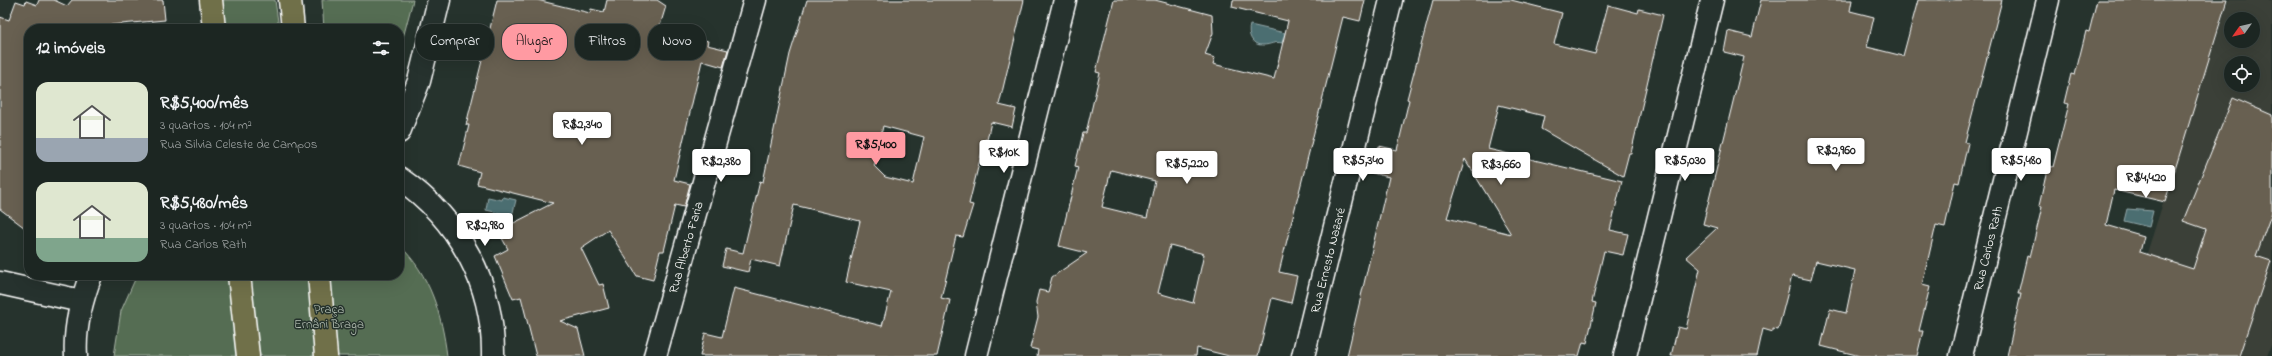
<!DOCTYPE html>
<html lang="pt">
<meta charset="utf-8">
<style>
body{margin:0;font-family:"Indie Flower",sans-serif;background:#252e2a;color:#f1f3f6;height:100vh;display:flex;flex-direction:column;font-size:15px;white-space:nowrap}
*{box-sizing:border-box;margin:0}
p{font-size:13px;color:#a0a5a5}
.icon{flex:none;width:22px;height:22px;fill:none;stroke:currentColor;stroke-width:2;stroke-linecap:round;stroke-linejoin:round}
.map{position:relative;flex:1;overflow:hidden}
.side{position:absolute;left:24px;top:24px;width:380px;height:256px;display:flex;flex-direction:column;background:#1c2622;border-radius:16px;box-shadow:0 4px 16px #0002,0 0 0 1px #3a4340}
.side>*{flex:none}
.hud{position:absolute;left:416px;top:24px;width:380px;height:36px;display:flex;gap:8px}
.needle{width:26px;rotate:236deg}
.tools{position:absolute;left:2224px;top:12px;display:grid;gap:8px}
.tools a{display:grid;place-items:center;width:36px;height:36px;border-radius:50%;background:#1c2622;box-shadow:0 4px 16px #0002,0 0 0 1px #3a4340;font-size:20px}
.price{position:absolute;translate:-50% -34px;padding:0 9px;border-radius:4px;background:#fff;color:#222;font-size:13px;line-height:26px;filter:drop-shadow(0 1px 2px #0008)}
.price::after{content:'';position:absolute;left:50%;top:24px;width:12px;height:9px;margin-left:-6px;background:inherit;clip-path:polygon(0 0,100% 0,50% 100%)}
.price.active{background:#ff9aa2;color:#111}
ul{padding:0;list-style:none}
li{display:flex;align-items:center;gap:12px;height:100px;padding:0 12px}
li span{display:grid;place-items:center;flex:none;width:112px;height:80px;border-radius:12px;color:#555}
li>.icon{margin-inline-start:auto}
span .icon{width:48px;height:48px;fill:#fffc;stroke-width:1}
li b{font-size:17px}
h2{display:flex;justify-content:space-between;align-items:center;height:48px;padding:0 12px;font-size:17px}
.pill{padding:0 14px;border-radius:16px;background:#1c2622;box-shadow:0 4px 16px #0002,0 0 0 1px #3a4340;font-size:14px;line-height:36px}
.pill.active{background:#ff9aa2;color:#111}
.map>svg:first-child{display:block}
.built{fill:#3a4138;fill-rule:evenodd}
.green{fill:#556d52;stroke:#aab6a8}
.water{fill:#4b6e71;stroke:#93a8aa}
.building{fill:#686151;stroke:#fff;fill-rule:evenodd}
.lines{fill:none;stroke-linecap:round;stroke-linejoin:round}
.minor-casing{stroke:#fff;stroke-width:25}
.highway-casing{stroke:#fff;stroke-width:25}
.minor{stroke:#26332d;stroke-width:22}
.highway{stroke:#70704a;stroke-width:22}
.labels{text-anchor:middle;stroke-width:3;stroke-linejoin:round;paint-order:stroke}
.street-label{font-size:13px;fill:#fff;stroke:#26332d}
.park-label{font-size:13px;fill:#b2bdb1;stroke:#26332d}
</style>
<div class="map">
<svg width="2272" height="356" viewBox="0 0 2272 356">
<rect width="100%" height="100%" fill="#26332d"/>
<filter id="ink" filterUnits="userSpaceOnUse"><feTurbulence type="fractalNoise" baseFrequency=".025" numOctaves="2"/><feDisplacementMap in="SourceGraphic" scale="8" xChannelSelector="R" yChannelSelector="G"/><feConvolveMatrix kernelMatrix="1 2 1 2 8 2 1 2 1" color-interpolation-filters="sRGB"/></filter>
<g filter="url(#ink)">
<path class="built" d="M 2228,0 L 2272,0 L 2272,343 L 2267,356 L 2114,356 ZM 2231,19 L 2253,19 L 2253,41 L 2231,41 ZM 2231,63 L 2253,63 L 2253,85 L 2231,85 Z"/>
<g class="green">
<path d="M 222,0 L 275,0 L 279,29 L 225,29 Z"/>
<path d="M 322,0 L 413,0 L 399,53 L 399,29 L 324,29 Z"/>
<path d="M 399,245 C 430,274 442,315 447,356 L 114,356 L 121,311 L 137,275 L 399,275 Z"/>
</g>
<g class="water">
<path d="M 1250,25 L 1285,33 L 1282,43 C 1274,41 1271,45 1263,45 C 1252,46 1247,34 1250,25 Z"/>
<path d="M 488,197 L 502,200 L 503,197 L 516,200 L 512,216 L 486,210 Z"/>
<path d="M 2127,209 L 2153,211 L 2149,227 L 2124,221 Z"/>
</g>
<g class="building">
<path d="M 39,0 L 54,0 L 67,6 L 72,0 L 163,0 L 165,20 L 99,26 L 99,29 L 29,29 L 29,231 L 0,209 L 0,17 L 9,20 L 16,1 L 25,4 L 26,1 L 37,5 Z"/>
<path d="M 497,0 L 537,0 L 590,13 L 591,9 L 604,12 L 607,0 L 657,0 L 666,6 L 659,29 L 708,41 L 707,45 L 728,50 L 723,67 L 702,61 L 674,180 L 690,184 L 684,207 L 675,205 L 664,251 L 660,251 L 653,280 L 637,276 L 608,230 L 581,248 L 599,285 L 603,284 L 609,308 L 560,321 L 578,329 L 585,356 L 536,356 L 521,297 L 513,299 L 495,256 L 508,249 L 498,231 L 553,203 L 477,184 L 480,172 L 459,166 L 469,125 L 466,125 Z"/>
<path d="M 807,0 L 1024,0 L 999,105 L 1016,109 L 1012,127 L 991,122 L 987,140 L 985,139 L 969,204 L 973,205 L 963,237 L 956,236 L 941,298 L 950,300 L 937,356 L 700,356 L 705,333 L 722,337 L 734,288 L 882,326 L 891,292 L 846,282 L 860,221 L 794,205 L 780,266 L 751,259 L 748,272 L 722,266 L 726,249 L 743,253 L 760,181 L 763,182 L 790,54 ZM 883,126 L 924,137 L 913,184 L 885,177 L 874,166 Z"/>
<path d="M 1114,0 L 1155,0 L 1212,15 L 1213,33 L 1205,55 L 1215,58 L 1213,64 L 1274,79 L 1288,21 L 1232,7 L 1233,0 L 1365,0 L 1360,21 L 1343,17 L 1279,272 L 1297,276 L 1291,303 L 1272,298 L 1258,356 L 1229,356 L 1197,348 L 1196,356 L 1037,356 L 1038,350 L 1030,348 L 1038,317 L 1036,302 L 1039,290 L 1048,292 L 1052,277 L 1087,253 L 1059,246 L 1078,167 L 1075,166 L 1083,133 L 1086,133 L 1100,73 L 1096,72 ZM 1111,170 L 1155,181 L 1147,218 L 1102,207 ZM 1170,245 L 1204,254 L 1193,303 L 1158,293 Z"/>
<path d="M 1433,0 L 1511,0 L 1562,13 L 1554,44 L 1595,54 L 1608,5 L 1638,13 L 1639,9 L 1663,15 L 1631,153 L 1629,153 L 1623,176 L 1541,129 L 1544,116 L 1499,105 L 1488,149 L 1622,181 L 1610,230 L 1628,234 L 1623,255 L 1604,251 L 1592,302 L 1596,303 L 1591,325 L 1587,343 L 1583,342 L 1579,356 L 1347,356 L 1389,177 L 1372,173 L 1379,146 L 1397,150 L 1409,100 L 1407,99 ZM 1465,159 L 1511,234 L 1447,218 Z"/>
<path d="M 1761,0 L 1852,0 L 1850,11 L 1874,17 L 1867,47 L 1903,56 L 1918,0 L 2002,0 L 1965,142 L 1968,143 L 1959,183 L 1955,182 L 1945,227 L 1936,225 L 1922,285 L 1930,287 L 1919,331 L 1923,331 L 1917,356 L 1860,356 L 1821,346 L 1830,309 L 1846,313 L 1855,270 L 1816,261 L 1811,280 L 1792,276 L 1778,330 L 1773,329 L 1773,332 L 1763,329 L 1757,356 L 1671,356 L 1678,327 L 1686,329 L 1700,269 L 1686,257 L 1717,228 L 1703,224 L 1744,57 L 1724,52 L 1728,31 L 1752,37 Z"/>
<path d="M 2097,0 L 2227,0 L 2165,202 L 2114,190 L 2106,225 L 2144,236 L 2140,252 L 2193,269 L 2206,229 L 2183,221 L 2233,98 L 2272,115 L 2272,212 L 2256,256 L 2271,261 L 2239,356 L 2007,356 L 2021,294 L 2018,294 L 2027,256 L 2030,257 L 2042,207 L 2039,206 L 2048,166 L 2053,167 L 2069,104 L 2064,103 L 2071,74 L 2075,75 L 2086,31 L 2089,32 Z"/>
</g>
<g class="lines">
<defs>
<g id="minor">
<path d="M 399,132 L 419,81 L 439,0"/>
<path d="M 399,178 C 459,219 494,284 493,356"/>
<path d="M 0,283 L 81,301"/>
<path d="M 76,356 C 74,328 81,301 91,275"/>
<path d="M 655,356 L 755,0"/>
<path d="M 976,356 L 1065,0"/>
<path d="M 1303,356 L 1391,0"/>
<path d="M 1625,356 L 1712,0"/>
<path d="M 1961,356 L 2048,0"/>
</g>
<g id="highway">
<path d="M 211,0 L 214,29"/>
<path d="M 290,0 L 293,29"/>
<path d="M 239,275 L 248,356"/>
<path d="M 319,275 L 326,356"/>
</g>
</defs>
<use href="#minor" class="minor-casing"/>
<use href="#highway" class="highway-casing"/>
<use href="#minor" class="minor"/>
<use href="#highway" class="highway"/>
</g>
</g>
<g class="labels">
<g class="street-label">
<text transform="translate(685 247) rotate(-74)" y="5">Rua Alberto Faria</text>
<text transform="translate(1987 248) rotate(-76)" y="5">Rua Carlos Rath</text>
<text transform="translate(1327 260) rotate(-76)" y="5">Rua Ernesto Nazaré</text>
</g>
<g class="park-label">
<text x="329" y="313">Praça<tspan x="329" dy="15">Ernâni Braga</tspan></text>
</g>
</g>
</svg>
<div class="tools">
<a><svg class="needle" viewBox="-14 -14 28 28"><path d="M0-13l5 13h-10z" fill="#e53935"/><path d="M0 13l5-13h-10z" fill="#a0a5a5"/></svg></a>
<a><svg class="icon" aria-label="locate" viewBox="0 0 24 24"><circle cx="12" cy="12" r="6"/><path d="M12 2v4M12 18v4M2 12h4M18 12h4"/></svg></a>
</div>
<b class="price" style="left:582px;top:146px">R$2,340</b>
<b class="price active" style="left:876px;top:166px">R$5,400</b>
<b class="price" style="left:1836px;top:172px">R$2,960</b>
<b class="price" style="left:1004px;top:174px">R$10K</b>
<b class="price" style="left:1363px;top:182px">R$5,340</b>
<b class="price" style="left:1685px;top:182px">R$5,030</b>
<b class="price" style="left:2021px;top:182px">R$5,480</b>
<b class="price" style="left:721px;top:183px">R$2,380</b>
<b class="price" style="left:1187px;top:185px">R$5,220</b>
<b class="price" style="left:1501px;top:186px">R$3,660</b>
<b class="price" style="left:2146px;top:199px">R$4,420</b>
<b class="price" style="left:485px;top:247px">R$2,980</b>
<div class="hud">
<a class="pill">Comprar</a>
<a class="pill active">Alugar</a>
<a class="pill">Filtros</a>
<a class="pill">Novo</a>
</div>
<section class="side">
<h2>12 imóveis<svg class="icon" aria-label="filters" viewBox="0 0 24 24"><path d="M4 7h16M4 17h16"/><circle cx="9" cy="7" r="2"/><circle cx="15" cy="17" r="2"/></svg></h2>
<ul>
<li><span style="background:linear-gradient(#dfe7d0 70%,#9aa5b1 0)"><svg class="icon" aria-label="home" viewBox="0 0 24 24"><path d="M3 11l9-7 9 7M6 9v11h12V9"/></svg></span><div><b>R$5,400/mês</b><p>3 quartos · 104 m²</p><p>Rua Silvia Celeste de Campos</p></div></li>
<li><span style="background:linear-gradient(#dfe7d0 70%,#7fa58c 0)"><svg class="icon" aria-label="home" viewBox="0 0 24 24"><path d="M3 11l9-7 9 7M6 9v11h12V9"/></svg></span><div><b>R$5,480/mês</b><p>3 quartos · 104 m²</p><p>Rua Carlos Rath</p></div></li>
</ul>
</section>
</div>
